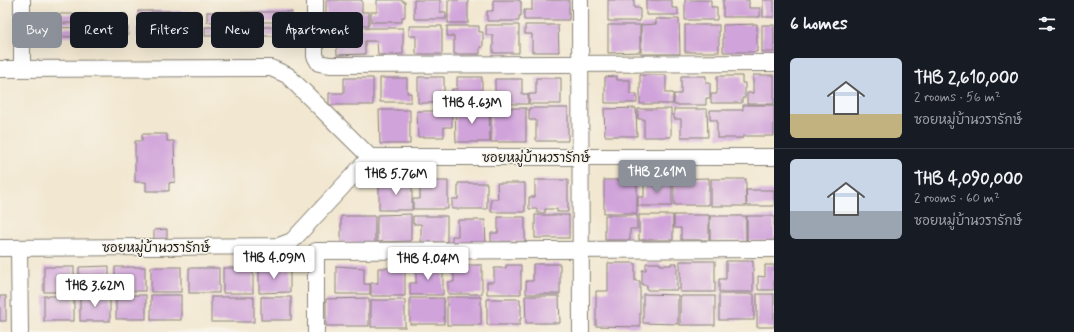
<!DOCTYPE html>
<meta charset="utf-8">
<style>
body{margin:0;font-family:Mynerve,"Playpen Sans Thai",sans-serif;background:#242831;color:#f1f3f6;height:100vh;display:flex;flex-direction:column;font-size:15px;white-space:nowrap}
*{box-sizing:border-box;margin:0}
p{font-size:13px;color:#9ea1a6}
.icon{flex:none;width:22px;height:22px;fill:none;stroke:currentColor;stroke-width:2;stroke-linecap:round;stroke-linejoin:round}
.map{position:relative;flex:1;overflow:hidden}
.details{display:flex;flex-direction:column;background:#171b24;width:300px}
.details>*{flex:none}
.banner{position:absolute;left:12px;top:12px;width:380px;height:36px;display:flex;gap:8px}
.price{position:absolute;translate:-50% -34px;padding:0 9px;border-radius:4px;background:#fff;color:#222;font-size:13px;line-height:26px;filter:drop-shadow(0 1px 2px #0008)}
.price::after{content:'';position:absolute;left:50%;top:24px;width:12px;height:9px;margin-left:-6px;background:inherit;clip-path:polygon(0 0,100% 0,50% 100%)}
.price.active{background:#8c9099;color:#fff}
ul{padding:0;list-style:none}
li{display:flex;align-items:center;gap:12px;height:100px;padding:0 16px}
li+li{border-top:1px solid #363941}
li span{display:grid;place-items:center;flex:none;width:112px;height:80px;border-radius:6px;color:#555}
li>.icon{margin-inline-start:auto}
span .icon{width:48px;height:48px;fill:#fffc;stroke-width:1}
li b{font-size:17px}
h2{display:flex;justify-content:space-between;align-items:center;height:48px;padding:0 16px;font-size:17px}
.pill{padding:0 14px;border-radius:6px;background:#171b24;box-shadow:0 4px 16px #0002;font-size:14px;line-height:36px}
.pill.active{background:#8c9099;color:#fff}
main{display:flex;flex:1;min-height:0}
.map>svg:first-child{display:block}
.building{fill:#d0a3da}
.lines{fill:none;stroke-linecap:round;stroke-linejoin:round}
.minor-casing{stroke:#878276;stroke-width:18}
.minor{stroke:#fff;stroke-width:16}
.labels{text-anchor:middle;stroke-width:3;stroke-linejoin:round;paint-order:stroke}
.street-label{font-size:13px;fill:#1c1c1c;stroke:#f7f3e8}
</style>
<main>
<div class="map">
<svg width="774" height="332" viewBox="0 0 774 332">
<rect width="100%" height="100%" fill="#f7f3e8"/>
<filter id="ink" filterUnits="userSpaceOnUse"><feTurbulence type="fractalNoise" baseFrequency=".025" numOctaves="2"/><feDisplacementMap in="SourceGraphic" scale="8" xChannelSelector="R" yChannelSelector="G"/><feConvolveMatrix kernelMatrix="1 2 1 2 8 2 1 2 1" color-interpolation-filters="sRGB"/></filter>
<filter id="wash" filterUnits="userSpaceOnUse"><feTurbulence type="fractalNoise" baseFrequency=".012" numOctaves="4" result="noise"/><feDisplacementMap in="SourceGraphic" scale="16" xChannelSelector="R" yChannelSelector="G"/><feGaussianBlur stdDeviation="0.9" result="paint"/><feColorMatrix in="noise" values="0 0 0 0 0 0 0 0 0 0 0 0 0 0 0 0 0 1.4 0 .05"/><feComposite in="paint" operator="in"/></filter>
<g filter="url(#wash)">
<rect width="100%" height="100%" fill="#f2e7d0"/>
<g id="blocks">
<g class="building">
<path d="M 326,0 L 362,0 L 362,12 L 369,12 L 369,25 L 326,25 Z"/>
<path d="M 377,0 L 403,0 L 403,2 L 405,2 L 405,17 L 402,17 L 402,22 L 371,22 L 371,12 L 377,12 Z"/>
<path d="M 414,0 L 440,0 L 440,12 L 446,12 L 446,19 L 414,19 Z"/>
<rect x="448" y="0" width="20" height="23"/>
<path d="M 493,0 L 519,0 L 519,1 L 521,1 L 521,16 L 519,16 L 519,21 L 487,21 L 487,11 L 493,11 Z"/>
<path d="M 532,0 L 569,0 L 569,20 L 524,20 L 524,10 L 532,10 Z"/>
<path d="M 608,0 L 634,0 L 634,8 L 640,8 L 640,21 L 608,21 Z"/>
<path d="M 646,0 L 672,0 L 672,8 L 678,8 L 678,15 L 646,15 Z"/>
<path d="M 685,0 L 711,0 L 711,7 L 717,7 L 717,20 L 685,20 Z"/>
<path d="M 723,0 L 749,0 L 749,8 L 760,8 L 760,17 L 723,17 Z"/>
<rect x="763" y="0" width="11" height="17"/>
<rect x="138" y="11" width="58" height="10"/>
<rect x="207" y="12" width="85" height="10"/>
<rect x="41" y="14" width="85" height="9"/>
<path d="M 656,19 L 679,19 L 680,54 L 641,54 L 641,25 L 656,24 Z"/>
<path d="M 757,24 L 757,52 L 723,52 L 723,25 Z"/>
<path d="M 486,25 L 519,25 L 519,53 L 493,53 L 493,35 L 486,35 Z"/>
<path d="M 525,25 L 558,25 L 559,52 L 532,52 L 532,34 L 525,34 Z"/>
<path d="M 608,25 L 640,25 L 640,52 L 608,53 Z"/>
<rect x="685" y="25" width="34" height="27"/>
<rect x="762" y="25" width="12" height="27"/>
<path d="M 195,26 L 195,36 L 137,36 L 137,27 Z"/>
<path d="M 409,26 L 442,26 L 442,54 L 416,54 L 416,36 L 409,36 Z"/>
<path d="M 447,26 L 479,26 L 479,32 L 483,32 L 483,47 L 480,47 L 480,54 L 454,54 L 454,36 L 447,36 Z"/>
<path d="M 128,27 L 128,36 L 43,37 L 43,28 Z"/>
<rect x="205" y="27" width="72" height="9"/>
<path d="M 370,28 L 403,28 L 403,54 L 378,55 L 377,41 L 365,41 L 365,54 L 337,55 L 336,29 Z"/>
<path d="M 640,75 L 666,75 L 666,93 L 673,93 L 673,104 L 640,104 Z"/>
<path d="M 753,75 L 774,75 L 774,104 L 747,104 L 747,93 L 753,93 Z"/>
<path d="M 617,76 L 617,80 L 630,80 L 630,94 L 637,94 L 637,103 L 605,103 L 605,77 Z"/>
<path d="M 681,76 L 706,76 L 706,83 L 710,83 L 710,98 L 706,98 L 706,105 L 674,105 L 674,94 L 681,94 Z"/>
<path d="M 717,76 L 742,76 L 742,83 L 745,83 L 745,98 L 742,98 L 742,103 L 711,103 L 711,94 L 717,94 Z"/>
<path d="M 418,77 L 444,77 L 444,94 L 450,94 L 450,103 L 418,103 Z"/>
<path d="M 457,77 L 482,77 L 482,94 L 489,94 L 489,104 L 456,104 L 456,99 L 452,99 L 452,89 L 457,89 Z"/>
<path d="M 344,78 L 373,78 L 373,105 L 329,105 L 329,93 L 344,93 Z"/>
<path d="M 380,78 L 407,78 L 407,93 L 411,93 L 411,102 L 380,102 Z"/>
<path d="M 536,78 L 561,78 L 561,104 L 529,104 L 529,94 L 536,94 Z"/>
<path d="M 495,79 L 522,79 L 522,94 L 528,94 L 528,104 L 495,104 Z"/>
<path d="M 743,105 L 774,105 L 774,136 L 743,136 L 743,138 L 717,138 L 717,120 L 710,120 L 710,110 L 743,110 Z"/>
<path d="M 455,108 L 489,108 L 490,142 L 456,142 Z"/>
<rect x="491" y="108" width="35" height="34"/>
<path d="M 529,108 L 568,108 L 568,141 L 536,141 L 536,120 L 529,120 Z"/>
<path d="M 636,108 L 637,136 L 605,136 L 604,109 Z"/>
<path d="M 638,109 L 671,109 L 671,137 L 644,137 L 644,119 L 638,119 Z"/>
<path d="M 674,109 L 707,109 L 708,137 L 681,137 L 681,119 L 674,119 Z"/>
<path d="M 379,110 L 410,110 L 410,144 L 380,144 Z"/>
<path d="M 417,111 L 452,111 L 452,127 L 444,127 L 444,137 L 418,137 Z"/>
<path d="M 142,134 L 167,134 L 167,141 L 174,141 L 175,182 L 169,183 L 169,191 L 146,191 L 146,182 L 135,182 L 135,141 L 142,141 Z"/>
<path d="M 709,178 L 709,205 L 674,205 L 674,179 Z"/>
<rect x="711" y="179" width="35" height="27"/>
<path d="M 535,180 L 568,180 L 568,212 L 557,212 L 557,209 L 545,209 L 545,213 L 537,213 L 537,209 L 529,209 L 529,197 L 535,197 Z"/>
<rect x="604" y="180" width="33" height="33"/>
<path d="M 657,180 L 672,180 L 672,206 L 638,206 L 638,197 L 644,197 L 644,181 L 657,181 Z"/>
<path d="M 420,181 L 448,181 L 448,209 L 413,209 L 413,199 L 420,199 Z"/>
<rect x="379" y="182" width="33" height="28"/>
<path d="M 458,183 L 487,183 L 487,209 L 452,209 L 452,199 L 458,199 Z"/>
<path d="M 497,183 L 525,183 L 525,212 L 491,212 L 491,199 L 498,199 Z"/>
<path d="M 746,190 L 774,190 L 774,206 L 747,206 Z"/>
<path d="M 411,214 L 411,241 L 377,242 L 377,215 Z"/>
<rect x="535" y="215" width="34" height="23"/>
<path d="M 605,215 L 637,215 L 637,229 L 630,229 L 630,240 L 605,240 Z"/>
<rect x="639" y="215" width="34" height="25"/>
<path d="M 674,215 L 709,215 L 709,240 L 681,240 L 681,228 L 674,228 Z"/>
<rect x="341" y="216" width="34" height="27"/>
<path d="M 413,216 L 447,216 L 447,242 L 421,242 L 421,224 L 413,224 Z"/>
<rect x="710" y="216" width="36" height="25"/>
<rect x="747" y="216" width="27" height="25"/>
<path d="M 498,217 L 525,217 L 525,242 L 491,242 L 491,233 L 498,233 Z"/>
<path d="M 458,220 L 485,220 L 486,246 L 452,246 L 452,236 L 458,236 Z"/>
<path d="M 167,229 L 167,240 L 154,241 L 154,230 Z"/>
<rect x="680" y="261" width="35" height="31"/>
<path d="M 726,261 L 753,261 L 753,292 L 719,292 L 719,279 L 726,279 Z"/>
<path d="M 608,263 L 635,263 L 635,281 L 640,281 L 640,327 L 596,326 L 596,291 L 608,291 Z"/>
<path d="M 646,263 L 660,263 L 660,265 L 671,265 L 671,263 L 677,263 L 677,290 L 647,290 L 647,285 L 642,285 L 642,270 L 646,270 Z"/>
<path d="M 533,264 L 560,264 L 560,294 L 526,294 L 526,281 L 533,281 Z"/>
<path d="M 416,265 L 443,265 L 443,295 L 410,295 L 410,283 L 416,283 Z"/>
<path d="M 468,265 L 482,265 L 482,294 L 448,294 L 448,282 L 454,282 L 454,268 L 468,268 Z"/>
<path d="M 506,265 L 521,265 L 521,294 L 487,294 L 487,282 L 494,282 L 494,268 L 506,268 Z"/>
<path d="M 765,265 L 774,265 L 774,290 L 758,290 L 758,276 L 765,277 Z"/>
<path d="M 109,266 L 109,291 L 79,291 L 79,267 Z"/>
<path d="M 336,266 L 364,268 L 364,284 L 370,284 L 370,294 L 336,294 Z"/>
<path d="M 390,266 L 405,266 L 405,296 L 371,296 L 371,283 L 378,283 L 378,268 L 390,268 Z"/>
<rect x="44" y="267" width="30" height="25"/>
<rect x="115" y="267" width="30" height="24"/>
<rect x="151" y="267" width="30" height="25"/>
<rect x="189" y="268" width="30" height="25"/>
<rect x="223" y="268" width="30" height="25"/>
<path d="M 259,268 L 290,268 L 290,292 L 259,293 Z"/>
<path d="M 643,294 L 678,295 L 678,324 L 643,323 Z"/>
<rect x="719" y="294" width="35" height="26"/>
<rect x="757" y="294" width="17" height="33"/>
<rect x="116" y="295" width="30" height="24"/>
<rect x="151" y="295" width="30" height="25"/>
<rect x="0" y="296" width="6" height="25"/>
<rect x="44" y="296" width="30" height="25"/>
<rect x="80" y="296" width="30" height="25"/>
<path d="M 525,296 L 559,296 L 560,323 L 526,323 Z"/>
<rect x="680" y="296" width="35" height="29"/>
<rect x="211" y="297" width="43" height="25"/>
<rect x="261" y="297" width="30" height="23"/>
<rect x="447" y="297" width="34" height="28"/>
<path d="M 369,298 L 369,326 L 326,326 L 326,299 Z"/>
<rect x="410" y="298" width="34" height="26"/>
<path d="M 487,299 L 520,299 L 520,305 L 521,305 L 521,319 L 520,319 L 520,325 L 487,325 Z"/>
<rect x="371" y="300" width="34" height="27"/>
</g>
</g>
</g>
<g filter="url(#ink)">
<use href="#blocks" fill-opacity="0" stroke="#878276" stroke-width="1"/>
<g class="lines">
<defs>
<g id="minor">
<path d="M 22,0 L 22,68"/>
<path d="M 315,0 L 315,56 L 319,63 L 330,65 L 774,63"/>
<path d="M 580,0 L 581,332"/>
<path d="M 0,69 L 271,68 L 287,75 L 370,157 L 774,157"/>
<path d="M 0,248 L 279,246 L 292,241 L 370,157"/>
<path d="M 19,248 L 20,332"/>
<path d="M 316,332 L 316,251 L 774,249"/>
</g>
</defs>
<use href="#minor" class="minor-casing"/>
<use href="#minor" class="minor"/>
</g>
</g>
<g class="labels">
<g class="street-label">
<text x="536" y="162">ซอยหมู่บ้านวรารักษ์</text>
<text x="156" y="252">ซอยหมู่บ้านวรารักษ์</text>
</g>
</g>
</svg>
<b class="price" style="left:472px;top:125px">THB 4.63M</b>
<b class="price active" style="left:657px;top:194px">THB 2.61M</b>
<b class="price" style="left:396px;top:196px">THB 5.76M</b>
<b class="price" style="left:274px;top:280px">THB 4.09M</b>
<b class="price" style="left:428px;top:281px">THB 4.04M</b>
<b class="price" style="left:95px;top:308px">THB 3.62M</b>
<div class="banner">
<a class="pill active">Buy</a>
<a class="pill">Rent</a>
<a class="pill">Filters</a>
<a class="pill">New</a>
<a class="pill">Apartment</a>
</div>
</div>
<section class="details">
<h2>6 homes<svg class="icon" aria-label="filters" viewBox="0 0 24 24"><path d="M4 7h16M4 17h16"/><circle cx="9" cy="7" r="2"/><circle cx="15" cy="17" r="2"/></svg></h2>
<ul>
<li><span style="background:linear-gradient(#c9d6e8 70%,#c2b280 0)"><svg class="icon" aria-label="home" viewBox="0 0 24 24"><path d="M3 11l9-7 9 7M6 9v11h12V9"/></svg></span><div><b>THB 2,610,000</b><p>2 rooms · 56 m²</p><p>ซอยหมู่บ้านวรารักษ์</p></div></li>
<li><span style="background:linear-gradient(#c9d6e8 65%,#9aa5b1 0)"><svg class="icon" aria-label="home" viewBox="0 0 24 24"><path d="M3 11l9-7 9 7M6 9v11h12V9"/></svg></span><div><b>THB 4,090,000</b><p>2 rooms · 60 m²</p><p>ซอยหมู่บ้านวรารักษ์</p></div></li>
</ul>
</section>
</main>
